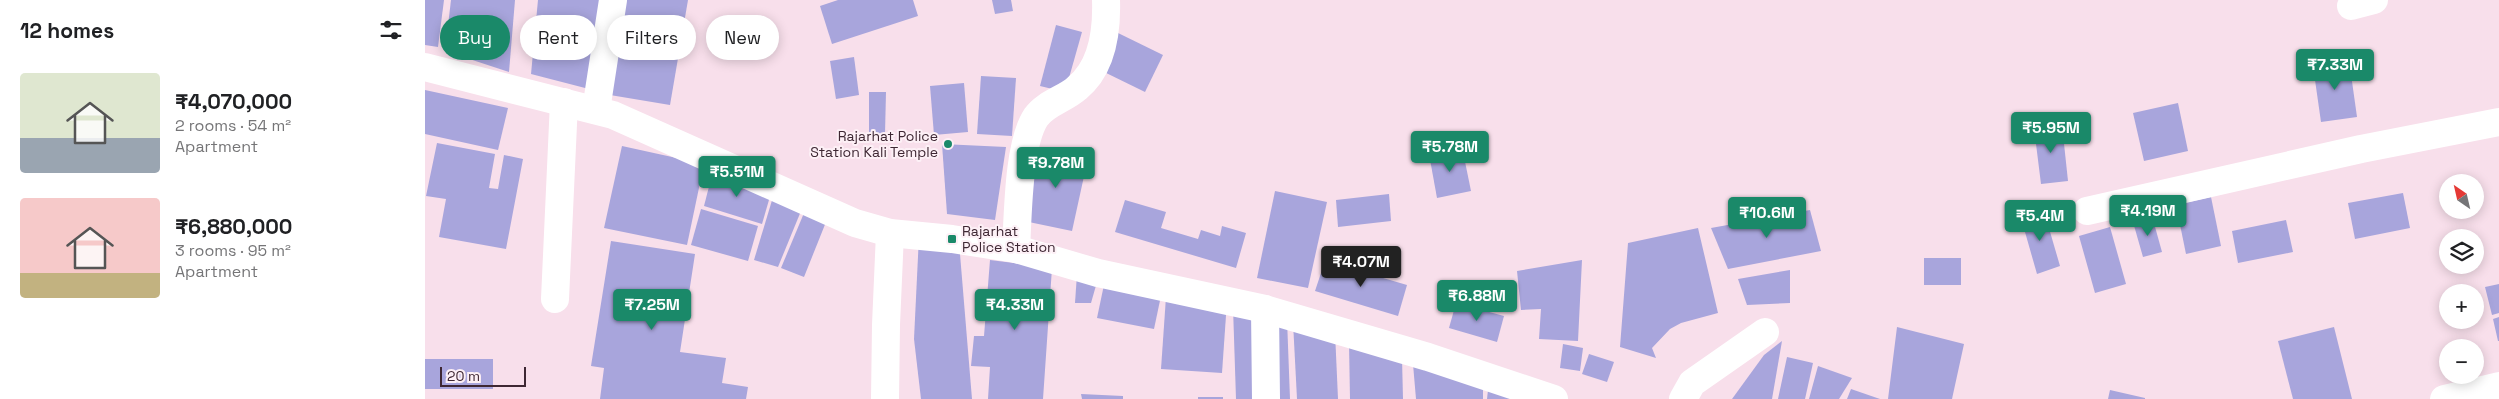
<!DOCTYPE html>
<meta charset="utf-8">
<style>
body{margin:0;font-family:"Space Grotesk",sans-serif;background:#f6f6f6;color:#202124;height:100vh;display:flex;flex-direction:column;font-size:19px;white-space:nowrap}
*{box-sizing:border-box;margin:0}
p{font-size:16px;color:#757577}
.icon{flex:none;width:28px;height:28px;fill:none;stroke:currentColor;stroke-width:2;stroke-linecap:round;stroke-linejoin:round}
.map{position:relative;flex:1;overflow:hidden}
.sheet{display:flex;flex-direction:column;background:#fff;width:425px}
.sheet>*{flex:none}
.guide{position:absolute;left:15px;top:15px;width:475px;height:45px;display:flex;gap:10px}
.needle{width:32px;rotate:326deg}
.fabs{position:absolute;left:2014px;top:174px;display:grid;gap:10px}
.fabs a{display:grid;place-items:center;width:45px;height:45px;border-radius:50%;background:#fff;box-shadow:0 2px 12px #0003;font-size:25px}
.scale{position:absolute;left:15px;bottom:12px;width:86px;box-sizing:border-box;padding-left:5px;border:2px solid #3e2733;border-top:0;font-size:14px;line-height:18px;white-space:nowrap;color:#3e2733;-webkit-text-stroke:4px #fdf0f6;paint-order:stroke}
.price{position:absolute;translate:-50% -42px;padding:0 11px;border-radius:5px;background:#1a8969;color:#fff;font-size:16px;line-height:32px;filter:drop-shadow(0 1px 2px #0008)}
.price::after{content:'';position:absolute;left:50%;top:30px;width:15px;height:11px;margin-left:-8px;background:inherit;clip-path:polygon(0 0,100% 0,50% 100%)}
.price.active{background:#222;color:#fff}
ul{padding:0;list-style:none}
li{display:flex;align-items:center;gap:15px;height:125px;padding:0 20px}
li span{display:grid;place-items:center;flex:none;width:140px;height:100px;border-radius:5px;color:#555}
li>.icon{margin-inline-start:auto}
span .icon{width:60px;height:60px;fill:#fffc;stroke-width:1}
li b{font-size:21px}
h2{display:flex;justify-content:space-between;align-items:center;height:60px;padding:0 20px;font-size:21px}
.chip{padding:0 18px;border-radius:22px;background:#fff;box-shadow:0 2px 12px #0003;font-size:18px;line-height:45px}
.chip.active{background:#1a8969;color:#fff}
main{display:flex;flex:1;min-height:0}
.map>svg:first-child{display:block}
.building{fill:#a8a5dc}
.lines{fill:none;stroke-linecap:round;stroke-linejoin:round}
.street{stroke:#fff;stroke-width:28}
.secondary{stroke:#fff;stroke-width:28}
.poi-dot{fill:#1a8969;stroke:#fdf0f6;stroke-width:2}
.labels{text-anchor:middle;stroke-width:4;stroke-linejoin:round;paint-order:stroke}
.poi-label{font-size:14px;fill:#3e2733;stroke:#fdf0f6;text-anchor:end}
</style>
<main>
<section class="sheet">
<h2>12 homes<svg class="icon" aria-label="filters" viewBox="0 0 24 24"><path d="M4 7h16M4 17h16"/><circle cx="9" cy="7" r="2"/><circle cx="15" cy="17" r="2"/></svg></h2>
<ul>
<li><span style="background:linear-gradient(#dfe7d0 65%,#9aa5b1 0)"><svg class="icon" aria-label="home" viewBox="0 0 24 24"><path d="M3 11l9-7 9 7M6 9v11h12V9"/></svg></span><div><b>₹4,070,000</b><p>2 rooms · 54 m²</p><p>Apartment</p></div></li>
<li><span style="background:linear-gradient(#f6c9c9 75%,#c2b280 0)"><svg class="icon" aria-label="home" viewBox="0 0 24 24"><path d="M3 11l9-7 9 7M6 9v11h12V9"/></svg></span><div><b>₹6,880,000</b><p>3 rooms · 95 m²</p><p>Apartment</p></div></li>
</ul>
</section>
<div class="map">
<svg width="2074" height="399" viewBox="0 0 2074 399">
<rect width="100%" height="100%" fill="#f8dfeb"/>
<g class="building">
<path d="M 0,0 L 19,0 L 13,47 L 0,45 Z"/>
<path d="M 26,0 L 90,0 L 84,72 L 20,51 Z"/>
<path d="M 113,0 L 175,0 L 164,89 L 106,74 Z"/>
<path d="M 195,0 L 263,0 L 245,105 L 179,94 Z"/>
<path d="M 413,0 L 488,0 L 493,16 L 407,44 L 395,6 Z"/>
<path d="M 567,0 L 586,0 L 588,11 L 570,14 Z"/>
<path d="M 631,25 L 657,32 L 640,92 L 615,86 Z"/>
<path d="M 691,32 L 738,55 L 720,92 L 673,69 Z"/>
<path d="M 429,57 L 434,95 L 411,99 L 405,61 Z"/>
<path d="M 1924,60 L 1932,117 L 1896,122 L 1888,66 Z"/>
<path d="M 556,76 L 591,78 L 587,136 L 552,134 Z"/>
<path d="M 539,83 L 543,132 L 509,135 L 505,86 Z"/>
<path d="M 0,90 L 83,108 L 73,150 L 0,134 Z"/>
<path d="M 444,92 L 461,92 L 460,134 L 444,133 Z"/>
<path d="M 1753,103 L 1763,151 L 1719,161 L 1708,113 Z"/>
<path d="M 1637,125 L 1643,181 L 1616,184 L 1609,128 Z"/>
<path d="M 12,143 L 70,154 L 64,188 L 73,189 L 79,155 L 98,159 L 81,249 L 14,237 L 21,199 L 1,196 Z"/>
<path d="M 517,144 L 581,147 L 570,220 L 522,214 Z"/>
<path d="M 197,146 L 279,164 L 262,245 L 179,228 Z"/>
<path d="M 614,147 L 663,158 L 647,231 L 599,221 Z"/>
<path d="M 1037,147 L 1046,191 L 1012,198 L 1004,154 Z"/>
<path d="M 288,171 L 346,193 L 337,224 L 279,206 Z"/>
<path d="M 850,191 L 902,202 L 883,288 L 832,278 Z"/>
<path d="M 1978,193 L 1985,228 L 1930,239 L 1923,203 Z"/>
<path d="M 964,194 L 966,221 L 913,227 L 911,200 Z"/>
<path d="M 348,197 L 376,211 L 353,267 L 329,260 Z"/>
<path d="M 1786,197 L 1796,246 L 1761,254 L 1751,205 Z"/>
<path d="M 700,200 L 741,212 L 736,228 L 773,239 L 776,230 L 795,236 L 797,226 L 821,233 L 811,268 L 690,232 Z"/>
<path d="M 276,209 L 333,226 L 323,261 L 266,245 Z"/>
<path d="M 1385,210 L 1396,251 L 1303,269 L 1286,228 Z"/>
<path d="M 1619,211 L 1635,266 L 1612,274 L 1596,218 Z"/>
<path d="M 379,213 L 401,222 L 379,277 L 356,268 Z"/>
<path d="M 1727,216 L 1737,252 L 1718,257 L 1708,222 Z"/>
<path d="M 1861,220 L 1868,252 L 1813,263 L 1807,231 Z"/>
<path d="M 1685,227 L 1701,284 L 1670,293 L 1654,236 Z"/>
<path d="M 1273,228 L 1293,313 L 1256,323 L 1245,329 L 1227,348 L 1231,358 L 1195,347 L 1203,243 Z"/>
<path d="M 494,236 L 534,242 L 547,399 L 496,399 L 489,339 Z"/>
<path d="M 186,241 L 270,254 L 255,352 L 301,358 L 297,383 L 323,387 L 321,399 L 175,399 L 179,368 L 166,366 Z"/>
<rect x="1499" y="258" width="37" height="27"/>
<path d="M 565,260 L 627,268 L 618,399 L 563,399 L 565,367 L 546,366 L 549,336 L 559,336 Z"/>
<path d="M 1157,260 L 1153,341 L 1114,339 L 1116,309 L 1096,310 L 1092,271 Z"/>
<path d="M 900,261 L 982,285 L 973,316 L 890,291 Z"/>
<path d="M 1365,270 L 1365,303 L 1322,305 L 1313,279 Z"/>
<path d="M 652,274 L 674,275 L 666,303 L 650,303 Z"/>
<path d="M 680,280 L 737,291 L 729,329 L 672,318 Z"/>
<path d="M 2074,284 L 2074,313 L 2067,315 L 2060,287 Z"/>
<path d="M 741,297 L 802,301 L 797,373 L 736,369 Z"/>
<path d="M 1031,303 L 1079,316 L 1072,342 L 1024,328 Z"/>
<path d="M 808,307 L 862,319 L 865,399 L 811,399 Z"/>
<path d="M 2074,317 L 2074,341 L 2073,341 L 2068,319 Z"/>
<path d="M 868,322 L 910,332 L 913,399 L 872,399 Z"/>
<path d="M 1472,327 L 1539,344 L 1527,399 L 1463,399 Z"/>
<path d="M 1909,327 L 1927,399 L 1868,399 L 1853,341 Z"/>
<path d="M 1357,341 L 1347,399 L 1307,399 L 1339,355 Z"/>
<path d="M 924,343 L 977,358 L 978,399 L 925,399 Z"/>
<path d="M 1138,344 L 1158,348 L 1155,371 L 1135,368 Z"/>
<path d="M 1164,354 L 1189,362 L 1182,382 L 1157,374 Z"/>
<path d="M 1362,357 L 1388,363 L 1380,399 L 1353,399 Z"/>
<rect x="0" y="359" width="68" height="30"/>
<path d="M 988,364 L 1058,388 L 1058,399 L 991,399 Z"/>
<path d="M 1393,366 L 1427,378 L 1414,399 L 1384,399 Z"/>
<path d="M 1426,389 L 1455,399 L 1422,399 Z"/>
<path d="M 1063,390 L 1090,399 L 1062,399 Z"/>
<path d="M 1685,390 L 1720,398 L 1720,399 L 1683,399 Z"/>
<path d="M 656,394 L 698,396 L 698,399 L 657,399 Z"/>
<rect x="773" y="397" width="25" height="2"/>
</g>
<g class="lines">
<g class="street">
<path d="M 1926,6 L 1949,0"/>
<path d="M 171,110 L 188,0"/>
<path d="M 1662,211 L 1936,149 L 2074,122"/>
<path d="M 591,249 C 593,216 593,144 611,117 C 621,103 640,99 652,88 C 678,67 682,30 681,0"/>
<path d="M 130,299 L 139,102"/>
<path d="M 840,309 L 841,399"/>
<path d="M 460,399 L 461,325 L 465,233"/>
<path d="M 1258,399 L 1267,383 L 1340,332"/>
<path d="M 2019,399 L 2074,386"/>
</g>
<path class="secondary" d="M 0,67 L 188,115 L 430,223 L 465,233 L 527,239 L 591,249 L 673,273 L 840,309 L 1003,357 L 1129,399"/>
</g>
<g class="poi-dot">
<circle cx="523" cy="144" r="5"/>
<rect x="522" y="234" width="10" height="10" rx="2.5"/>
</g>
<g class="labels">
<g class="poi-label">
<text x="513" y="141">Rajarhat Police<tspan x="513" dy="16">Station Kali Temple</tspan></text>
<text x="537" y="236" text-anchor="start">Rajarhat<tspan x="537" dy="16">Police Station</tspan></text>
</g>
</g>
</svg>
<div class="fabs">
<a><svg class="needle" viewBox="-14 -14 28 28"><path d="M0-13l5 13h-10z" fill="#e53935"/><path d="M0 13l5-13h-10z" fill="#757577"/></svg></a>
<a><svg class="icon" aria-label="layers" viewBox="0 0 24 24"><path d="M12 4l9 5-9 5-9-5zM3 14l9 5 9-5"/></svg></a>
<a>+</a>
<a>−</a>
</div>
<div class="scale">20 m</div>
<b class="price" style="left:1910px;top:91px">₹7.33M</b>
<b class="price" style="left:1626px;top:154px">₹5.95M</b>
<b class="price" style="left:1025px;top:173px">₹5.78M</b>
<b class="price" style="left:631px;top:189px">₹9.78M</b>
<b class="price" style="left:312px;top:198px">₹5.51M</b>
<b class="price" style="left:1723px;top:237px">₹4.19M</b>
<b class="price" style="left:1342px;top:239px">₹10.6M</b>
<b class="price" style="left:1615px;top:242px">₹5.4M</b>
<b class="price active" style="left:936px;top:288px">₹4.07M</b>
<b class="price" style="left:1052px;top:322px">₹6.88M</b>
<b class="price" style="left:227px;top:331px">₹7.25M</b>
<b class="price" style="left:590px;top:331px">₹4.33M</b>
<div class="guide">
<a class="chip active">Buy</a>
<a class="chip">Rent</a>
<a class="chip">Filters</a>
<a class="chip">New</a>
</div>
</div>
</main>
